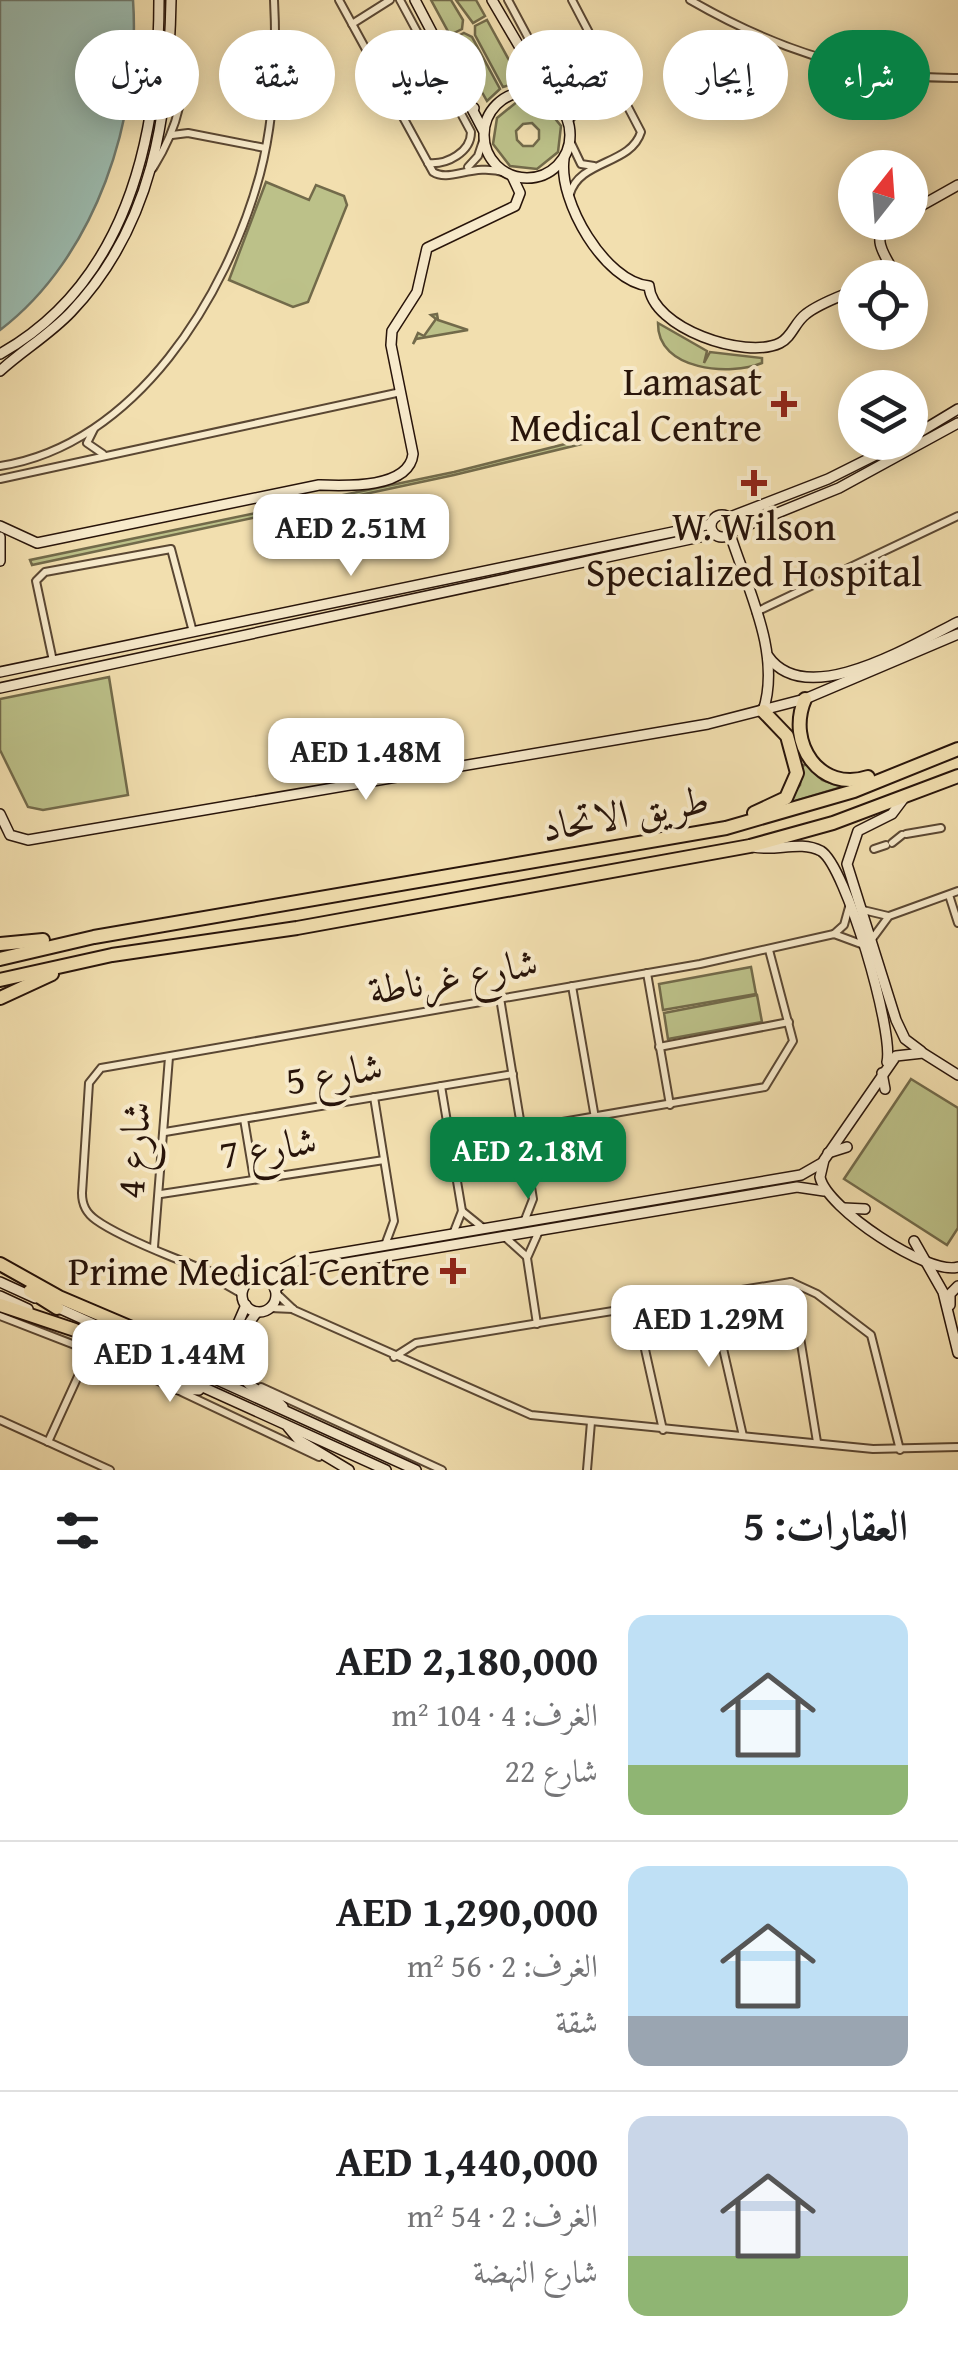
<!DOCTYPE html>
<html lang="ar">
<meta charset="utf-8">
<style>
body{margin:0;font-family:"Gentium Book Plus",Amiri,serif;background:#f6f6f6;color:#202124;direction:rtl;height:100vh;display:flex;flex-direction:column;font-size:38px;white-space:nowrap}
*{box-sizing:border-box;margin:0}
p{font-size:32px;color:#757577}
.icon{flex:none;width:55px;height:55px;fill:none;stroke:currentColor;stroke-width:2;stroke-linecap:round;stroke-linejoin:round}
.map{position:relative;height:1470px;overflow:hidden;direction:ltr}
.drawer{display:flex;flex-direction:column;background:#fff;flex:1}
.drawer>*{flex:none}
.banner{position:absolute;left:30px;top:30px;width:900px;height:90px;direction:rtl;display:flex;gap:20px}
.needle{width:65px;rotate:17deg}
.controls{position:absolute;left:838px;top:150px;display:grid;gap:20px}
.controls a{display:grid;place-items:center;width:90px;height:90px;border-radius:50%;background:#fff;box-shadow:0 5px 25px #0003;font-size:50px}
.price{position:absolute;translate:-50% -85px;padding:0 22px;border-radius:20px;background:#fff;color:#222;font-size:32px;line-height:65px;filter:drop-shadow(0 2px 5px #0008)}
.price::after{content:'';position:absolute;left:50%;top:60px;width:30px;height:22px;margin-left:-15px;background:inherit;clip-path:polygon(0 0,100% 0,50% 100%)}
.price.on{background:#0b8043;color:#fff}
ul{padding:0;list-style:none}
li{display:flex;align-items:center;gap:30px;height:250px;padding:0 50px}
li+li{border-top:2px solid #e0e0e0}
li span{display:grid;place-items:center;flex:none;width:280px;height:200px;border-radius:20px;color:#555}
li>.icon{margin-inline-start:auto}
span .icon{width:120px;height:120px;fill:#fffc;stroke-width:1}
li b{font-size:42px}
h2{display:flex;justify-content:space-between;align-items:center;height:120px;padding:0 50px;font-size:42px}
.pill{padding:0 35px;border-radius:45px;background:#fff;box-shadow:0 5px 25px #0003;font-size:35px;line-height:90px}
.pill.on{background:#0b8043;color:#fff}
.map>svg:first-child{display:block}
.green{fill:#bcc189;stroke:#726a4a;stroke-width:2.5;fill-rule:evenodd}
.water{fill:#9cbcb0;stroke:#6e796e;stroke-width:2.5}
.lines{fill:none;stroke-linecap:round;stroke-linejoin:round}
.street-casing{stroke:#5a4733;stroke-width:10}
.secondary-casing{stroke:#28140a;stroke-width:12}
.highway-casing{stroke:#28140a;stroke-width:16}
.street{stroke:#f7eacb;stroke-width:6}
.secondary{stroke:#f7eacb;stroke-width:9}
.highway{stroke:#f2dfaf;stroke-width:12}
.poi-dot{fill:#8f2418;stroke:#f7eacb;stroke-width:4}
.labels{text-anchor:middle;stroke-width:8;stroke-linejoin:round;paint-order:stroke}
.poi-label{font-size:40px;fill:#28140a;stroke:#f7eacb;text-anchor:end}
.street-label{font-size:40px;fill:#28140a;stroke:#f7eacb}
</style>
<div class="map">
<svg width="958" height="1470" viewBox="0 0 958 1470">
<rect width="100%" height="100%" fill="#f2dfaf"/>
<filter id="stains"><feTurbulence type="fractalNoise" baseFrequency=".002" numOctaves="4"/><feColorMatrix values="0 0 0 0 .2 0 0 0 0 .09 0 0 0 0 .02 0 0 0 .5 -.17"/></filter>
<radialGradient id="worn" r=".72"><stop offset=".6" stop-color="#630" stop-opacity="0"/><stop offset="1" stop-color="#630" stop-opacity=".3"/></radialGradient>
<g class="green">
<path d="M 431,0 L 451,0 L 463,20 L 462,29 L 450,35 Z"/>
<path d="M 456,0 L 476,0 L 485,16 L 473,23 Z"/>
<path d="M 487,20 L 521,82 L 503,87 L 475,35 L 475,26 Z"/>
<path d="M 464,33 L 472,37 L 500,89 L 487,101 L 452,39 Z"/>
<path d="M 518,101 L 544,105 L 561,126 L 558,152 L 537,169 L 510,166 L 493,144 L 497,118 ZM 532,123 L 539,130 L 539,139 L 533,146 L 523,146 L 517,140 L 516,131 L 523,124 Z"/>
<path d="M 266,182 L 309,200 L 316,185 L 344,196 L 347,205 L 308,302 L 293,307 L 229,280 Z"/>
<path d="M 437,314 L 438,320 L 468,330 L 416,339 L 413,344 L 418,333 L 424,336 L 436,319 L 431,315 Z"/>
<path d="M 658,323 L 707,351 L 704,363 L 710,352 L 762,358 L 762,363 C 731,376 657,371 658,323 Z"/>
<path d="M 597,436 L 598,440 L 454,475 L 32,565 L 30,560 L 454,472 Z"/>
<path d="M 109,677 L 128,795 L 43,810 L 28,807 L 0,750 L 0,699 Z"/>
<path d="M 807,764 L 822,780 L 842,787 L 785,804 L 800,785 L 802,766 Z"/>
<path d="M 751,967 L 756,994 L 663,1010 L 659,984 Z"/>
<path d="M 757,995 L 762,1022 L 668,1039 L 664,1013 Z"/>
<path d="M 911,1079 L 958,1108 L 958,1228 L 947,1245 L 844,1179 Z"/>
</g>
<path class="water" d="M 0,0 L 133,0 C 141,117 96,257 0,330 Z"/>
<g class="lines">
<defs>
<g id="street">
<path d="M 339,0 L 433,172 C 450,183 473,162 506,173"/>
<path d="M 400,0 L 471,132 C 471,152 447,165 428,163"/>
<path d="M 508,0 L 553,84 L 570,97 L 585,95"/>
<path d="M 690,0 C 773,48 861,79 958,78"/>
<path d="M 352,24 L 390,0"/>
<path d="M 565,93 L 596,79 L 606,64"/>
<path d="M 584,96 L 597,88 L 609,70"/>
<path d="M 552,100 L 572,100"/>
<path d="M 568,121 L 595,93 L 621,89"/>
<path d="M 172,135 L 188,133 L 265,148"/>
<path d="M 570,141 L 581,164 L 594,166"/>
<path d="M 468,167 L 478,156 L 484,138"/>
<path d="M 153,168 C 174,134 196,81 170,45"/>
<path d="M 570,194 C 579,160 631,165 641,132 L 572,0"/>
<path d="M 94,429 L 87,443 L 103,454"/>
<path d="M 0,466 C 136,445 227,296 260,174 C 275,117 277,58 274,0"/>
<path d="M 0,479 L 401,392"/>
<path d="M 756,612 L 958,516"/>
<path d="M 53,661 L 36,581 L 45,572 L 171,549 L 193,632"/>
<path d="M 906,834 L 941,828"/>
<path d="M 892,843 L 902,835"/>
<path d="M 874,849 L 886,845"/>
<path d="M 949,895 L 958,923"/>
<path d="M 863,910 L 888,916"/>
<path d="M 834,934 L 844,925 L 849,907"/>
<path d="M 872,939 L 889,916 L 958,891"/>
<path d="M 647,973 L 670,1105"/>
<path d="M 572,986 L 595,1118"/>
<path d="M 500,998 L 533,1199 L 524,1222"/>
<path d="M 659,1047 L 789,1022"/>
<path d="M 441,1086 L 462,1211 L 453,1234"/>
<path d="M 374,1097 L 394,1221 L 385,1245"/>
<path d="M 244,1119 L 254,1179"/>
<path d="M 522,1129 L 765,1087 L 793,1041 L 769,950"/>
<path d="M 165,1132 L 513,1074"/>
<path d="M 161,1194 L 384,1160"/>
<path d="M 462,1211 L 483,1228"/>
<path d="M 506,1238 L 526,1256"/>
<path d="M 154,1247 L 169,1057"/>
<path d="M 188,1263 L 242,1294"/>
<path d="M 249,1281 C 219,1279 121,1238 96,1220 C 86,1213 82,1205 82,1193 L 89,1083 L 101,1068 L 700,964 L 834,934 L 861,944"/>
<path d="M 791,1282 L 817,1442"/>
<path d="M 276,1293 L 294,1310 L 531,1415 L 873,1449 L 958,1447"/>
<path d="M 711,1296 L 743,1436"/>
<path d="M 270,1308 L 293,1309"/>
<path d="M 636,1309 L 663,1430"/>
<path d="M 0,1316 L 116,1361 L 319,1457"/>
<path d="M 537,1324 L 527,1258 L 539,1231"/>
<path d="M 394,1357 L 416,1343 L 791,1282 L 817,1294 L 871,1335 L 900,1450"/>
<path d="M 261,1387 L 442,1470"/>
<path d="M 0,1420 L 110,1470"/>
<path d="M 48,1442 L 90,1350"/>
<path d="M 587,1470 L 591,1422"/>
</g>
<g id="secondary">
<path d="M 415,0 L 483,130"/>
<path d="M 492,0 L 549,97"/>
<path d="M 532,44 L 534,74"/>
<circle cx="527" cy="135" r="43"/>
<path d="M 451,93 L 474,108"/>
<path d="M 564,159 C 558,201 605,282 649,286 C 652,328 745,360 780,343 C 792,337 795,322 806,314 C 820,303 839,297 855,290"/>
<path d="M 910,212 L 958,185"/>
<path d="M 881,278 L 894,272 C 884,254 869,236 892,222"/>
<path d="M 0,354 C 128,282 159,135 159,0"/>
<path d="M 0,371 C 23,350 49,335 71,312 C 153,226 169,114 171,0"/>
<path d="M 910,438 L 958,409"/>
<circle cx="722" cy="526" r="11"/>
<path d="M 730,517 L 828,479 L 902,442"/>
<path d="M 0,526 L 37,543 L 319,485 C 345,486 409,489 413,454 L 391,345 L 392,331 L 417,292 L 427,248 L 515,206 L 520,193 L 512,176"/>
<path d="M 733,531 L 839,488 L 958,423"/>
<path d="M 730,534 C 747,588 782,654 763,711"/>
<path d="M 0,537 L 0,561"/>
<path d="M 768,656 C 806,711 912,645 958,622"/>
<path d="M 0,672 L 711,524"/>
<path d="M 0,688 L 714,534"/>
<path d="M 904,798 L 892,814 L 858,831 L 847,864 L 896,1020 L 905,1039 L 921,1051"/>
<path d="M 0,814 L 10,835 L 28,840 L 708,724 L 805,699 L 958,634"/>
<path d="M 753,847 C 776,852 800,840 821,851 C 846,866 894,1032 887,1062"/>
<path d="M 882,1073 L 885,1089"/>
<path d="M 958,1075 L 923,1053 L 896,1056 L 824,1160 L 820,1177 C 826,1208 928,1276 958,1267"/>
<path d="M 828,1153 L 847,1147"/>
<path d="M 844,1208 L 865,1209"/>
<path d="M 914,1241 L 943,1292 L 958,1353"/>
<circle cx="259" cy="1295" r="17"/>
<path d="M 265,1278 L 299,1260 L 801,1175 L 822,1163"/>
<path d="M 0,1282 L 35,1298"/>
<path d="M 275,1289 L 299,1271 L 797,1187 L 824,1191"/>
<path d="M 0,1296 L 28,1309"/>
<path d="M 950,1305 L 950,1294 L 958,1286"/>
<path d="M 54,1306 L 416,1470"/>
<path d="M 257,1312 C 242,1331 227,1365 250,1385 C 260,1394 274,1395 283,1407"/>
<path d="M 70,1327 L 386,1470"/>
<path d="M 229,1344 L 246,1305"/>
<path d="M 223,1351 L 223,1370 L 230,1369 L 236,1356"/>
<path d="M 177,1389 L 199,1390"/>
<path d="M 288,1427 L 299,1440 L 349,1470"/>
</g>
<g id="highway">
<path d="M 805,699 C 786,743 820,793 868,777"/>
<path d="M 754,813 L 786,798 L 797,773 L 787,736 L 763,711"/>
<path d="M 0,944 L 43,940"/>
<path d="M 0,959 L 94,937 L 726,828 L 854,791 L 958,749"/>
<path d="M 0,980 L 112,955 L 297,928 L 750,846 L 833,823 L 958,776"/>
<path d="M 0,998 L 52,974"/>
<path d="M 0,1264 L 59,1297 L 193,1354 L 213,1353 L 230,1342"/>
<path d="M 30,1291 L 57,1308"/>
<path d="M 0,1305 L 75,1330"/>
</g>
</defs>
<use href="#street" class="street-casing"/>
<use href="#secondary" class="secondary-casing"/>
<use href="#highway" class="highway-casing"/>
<use href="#street" class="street"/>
<use href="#secondary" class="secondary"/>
<use href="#highway" class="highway"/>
</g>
<g class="poi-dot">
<path d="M779 389h10v10h10v10h-10v10h-10v-10h-10v-10h10z"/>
<path d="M749 468h10v10h10v10h-10v10h-10v-10h-10v-10h10z"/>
<path d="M448 1256h10v10h10v10h-10v10h-10v-10h-10v-10h10z"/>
</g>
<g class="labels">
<g class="poi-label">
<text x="762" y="395">Lamasat<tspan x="762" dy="46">Medical Centre</tspan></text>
<text x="754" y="540" text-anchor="middle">W. Wilson<tspan x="754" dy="46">Specialized Hospital</tspan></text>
<text x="430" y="1285">Prime Medical Centre</text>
</g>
<g class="street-label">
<text transform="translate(625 813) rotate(-10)" y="14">طريق الاتحاد</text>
<text transform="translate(453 976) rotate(-10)" y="14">شارع غرناطة</text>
<text transform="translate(334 1073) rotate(-9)" y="14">شارع 5</text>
<text transform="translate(268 1147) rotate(-9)" y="14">شارع 7</text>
<text transform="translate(133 1150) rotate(-86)" y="14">شارع 4</text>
</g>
</g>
<rect width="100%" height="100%" filter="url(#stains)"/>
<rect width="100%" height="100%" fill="url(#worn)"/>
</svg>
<div class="controls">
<a><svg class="needle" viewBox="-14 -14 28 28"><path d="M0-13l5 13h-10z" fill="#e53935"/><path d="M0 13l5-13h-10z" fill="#757577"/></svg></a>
<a><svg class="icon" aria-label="locate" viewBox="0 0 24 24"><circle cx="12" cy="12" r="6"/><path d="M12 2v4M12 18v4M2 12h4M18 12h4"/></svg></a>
<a><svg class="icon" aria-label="layers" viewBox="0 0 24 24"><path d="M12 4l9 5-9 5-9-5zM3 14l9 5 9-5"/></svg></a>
</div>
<b class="price" style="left:351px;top:579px">AED 2.51M</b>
<b class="price" style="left:366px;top:803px">AED 1.48M</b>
<b class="price on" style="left:528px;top:1202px">AED 2.18M</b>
<b class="price" style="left:709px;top:1370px">AED 1.29M</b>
<b class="price" style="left:170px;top:1405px">AED 1.44M</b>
<div class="banner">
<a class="pill on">شراء</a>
<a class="pill">إيجار</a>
<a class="pill">تصفية</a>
<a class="pill">جديد</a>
<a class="pill">شقة</a>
<a class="pill">منزل</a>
</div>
</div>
<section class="drawer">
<h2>العقارات: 5<svg class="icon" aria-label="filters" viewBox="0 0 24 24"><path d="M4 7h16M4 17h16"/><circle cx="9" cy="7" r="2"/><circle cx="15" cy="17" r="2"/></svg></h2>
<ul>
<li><span style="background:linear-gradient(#bfe0f5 75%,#8fb573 0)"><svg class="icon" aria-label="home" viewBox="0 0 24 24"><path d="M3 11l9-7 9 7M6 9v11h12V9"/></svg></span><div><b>AED 2,180,000</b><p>الغرف: 4 · 104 m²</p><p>شارع 22</p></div></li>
<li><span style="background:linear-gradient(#bfe0f5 75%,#9aa5b1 0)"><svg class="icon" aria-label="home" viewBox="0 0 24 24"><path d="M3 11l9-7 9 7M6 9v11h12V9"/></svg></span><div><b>AED 1,290,000</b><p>الغرف: 2 · 56 m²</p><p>شقة</p></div></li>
<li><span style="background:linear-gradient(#c9d6e8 70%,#8fb573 0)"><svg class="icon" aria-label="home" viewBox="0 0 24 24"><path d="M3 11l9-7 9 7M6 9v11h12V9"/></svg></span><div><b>AED 1,440,000</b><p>الغرف: 2 · 54 m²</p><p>شارع النهضة</p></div></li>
</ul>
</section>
